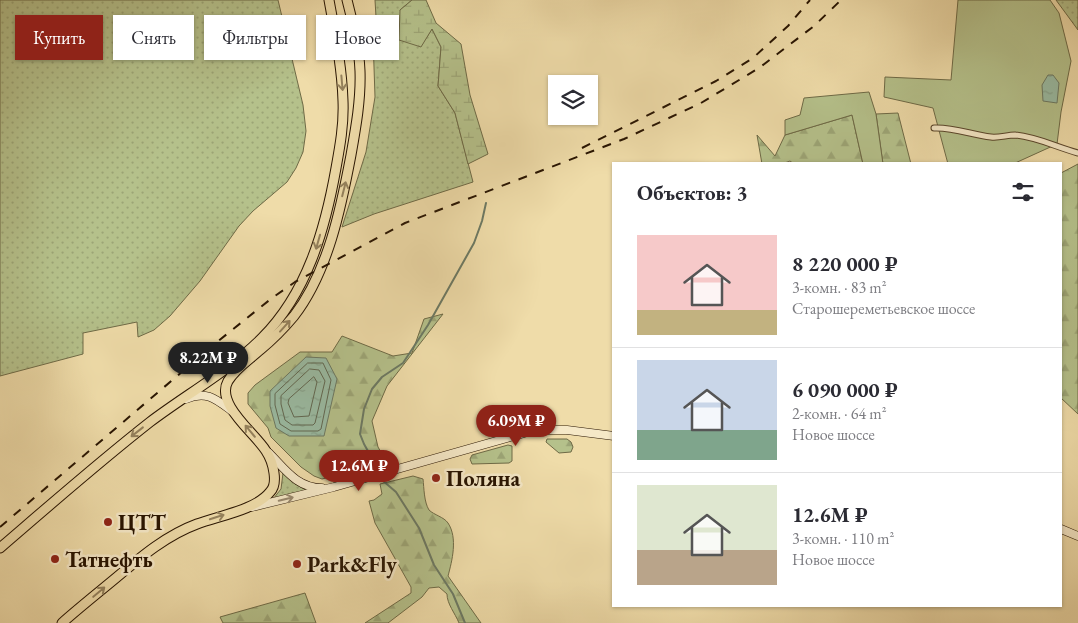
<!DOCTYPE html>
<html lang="ru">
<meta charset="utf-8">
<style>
body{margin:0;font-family:"EB Garamond",serif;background:#f2f2f3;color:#2b2b33;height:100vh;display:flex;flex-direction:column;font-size:19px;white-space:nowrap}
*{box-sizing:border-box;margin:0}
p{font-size:16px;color:#7c7c81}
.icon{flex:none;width:28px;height:28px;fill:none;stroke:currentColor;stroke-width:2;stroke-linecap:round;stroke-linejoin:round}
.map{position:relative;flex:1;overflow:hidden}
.panel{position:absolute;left:612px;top:162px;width:450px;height:445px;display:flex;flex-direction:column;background:#fff;border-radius:0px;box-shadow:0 1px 4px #0004}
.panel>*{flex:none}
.top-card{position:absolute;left:15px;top:15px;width:475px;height:45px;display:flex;gap:10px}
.buttons{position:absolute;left:548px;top:75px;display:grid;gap:10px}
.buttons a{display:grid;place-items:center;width:50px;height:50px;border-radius:0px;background:#fff;box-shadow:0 1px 4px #0004;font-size:25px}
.price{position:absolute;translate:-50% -42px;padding:0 11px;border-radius:18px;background:#8f2418;color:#fff;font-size:16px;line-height:32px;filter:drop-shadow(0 1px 2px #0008)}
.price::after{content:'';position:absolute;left:50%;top:30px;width:15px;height:11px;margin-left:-8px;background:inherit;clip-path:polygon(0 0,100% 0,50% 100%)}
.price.on{background:#222;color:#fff}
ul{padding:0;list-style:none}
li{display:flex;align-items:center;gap:15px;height:125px;padding:0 25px}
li+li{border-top:1px solid #e1e1e2}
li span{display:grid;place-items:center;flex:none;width:140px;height:100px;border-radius:0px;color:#555}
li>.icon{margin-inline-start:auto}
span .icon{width:60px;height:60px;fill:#fffc;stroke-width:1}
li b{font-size:21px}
h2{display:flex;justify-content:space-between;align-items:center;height:60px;padding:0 25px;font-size:21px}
.tag{padding:0 18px;border-radius:0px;background:#fff;box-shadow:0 1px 4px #0004;font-size:18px;line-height:45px}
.tag.on{background:#8f2418;color:#fff}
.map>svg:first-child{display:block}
.grass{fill:url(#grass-dots);stroke:#6e6a46}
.forest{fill:url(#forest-firs);stroke:#6e6a46}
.wetland{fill:url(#wetland-marsh);stroke:#6e6a46}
.garden{fill:#b5c18b;stroke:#6e6a46}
.water{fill:url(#water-ripples);stroke:#6c7963}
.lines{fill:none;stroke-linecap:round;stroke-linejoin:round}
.shore{stroke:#616852;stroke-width:1}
.stream{stroke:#6c7963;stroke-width:2}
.minor-casing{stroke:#5a462b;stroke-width:7}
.secondary-casing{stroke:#281401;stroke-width:9}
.primary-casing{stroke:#281401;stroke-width:11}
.minor{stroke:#f5e8c7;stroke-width:5}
.secondary{stroke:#f5e8c7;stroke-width:8}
.primary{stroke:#efdca9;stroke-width:9}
.rail{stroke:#281401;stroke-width:2;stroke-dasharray:9 9;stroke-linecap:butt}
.oneway{stroke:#95825d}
.oneway2{stroke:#99896e}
.poi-dot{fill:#8f2418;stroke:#f5e8c7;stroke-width:2}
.labels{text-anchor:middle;stroke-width:5;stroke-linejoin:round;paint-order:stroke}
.poi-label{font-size:22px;font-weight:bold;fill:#281401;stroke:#f5e8c7;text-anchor:start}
</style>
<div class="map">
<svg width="1078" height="623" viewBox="0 0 1078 623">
<defs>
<pattern id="grass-dots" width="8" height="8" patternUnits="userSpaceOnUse" patternTransform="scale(1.25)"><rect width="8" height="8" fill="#b5c18b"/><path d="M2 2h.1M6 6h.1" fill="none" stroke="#9ca576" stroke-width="1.8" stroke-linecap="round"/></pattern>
<pattern id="forest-firs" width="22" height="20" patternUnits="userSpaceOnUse" patternTransform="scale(1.25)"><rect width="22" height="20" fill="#b5c18b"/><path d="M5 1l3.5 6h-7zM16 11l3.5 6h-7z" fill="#9ca576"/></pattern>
<pattern id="wetland-marsh" width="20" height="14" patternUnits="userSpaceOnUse" patternTransform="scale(1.25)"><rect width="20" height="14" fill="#b5c18b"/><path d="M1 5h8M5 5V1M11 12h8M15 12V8" fill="none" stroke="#9ca576"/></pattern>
<pattern id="water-ripples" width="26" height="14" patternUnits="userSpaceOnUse" patternTransform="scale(1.25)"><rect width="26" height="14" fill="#9abca4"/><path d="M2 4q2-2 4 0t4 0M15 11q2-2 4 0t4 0" fill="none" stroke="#85a18b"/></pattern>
</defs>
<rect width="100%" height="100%" fill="#efdca9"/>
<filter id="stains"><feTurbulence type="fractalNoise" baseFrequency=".004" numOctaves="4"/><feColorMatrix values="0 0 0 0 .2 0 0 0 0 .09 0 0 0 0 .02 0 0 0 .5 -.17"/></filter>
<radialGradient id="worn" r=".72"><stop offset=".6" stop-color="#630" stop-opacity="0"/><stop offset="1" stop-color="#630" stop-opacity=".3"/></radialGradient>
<g class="grass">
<path d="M 0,0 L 278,0 L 303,105 L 306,131 L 303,152 L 296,168 L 287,182 L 253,211 L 239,226 L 200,281 L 170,316 L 154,330 L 138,337 L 137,322 L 83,333 L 83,354 L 0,376 Z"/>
<path d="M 375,0 L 412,0 L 400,10 L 421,46 L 432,29 L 441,47 L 438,86 L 455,113 L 473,182 L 374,214 L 342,227 L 366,152 L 375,97 L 373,37 L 376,17 Z"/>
<path d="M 1056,0 L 1078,0 L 1078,30 Z"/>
<path d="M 283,473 L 295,484 L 306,490 L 273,499 L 281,489 Z"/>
</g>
<g class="forest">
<path d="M 898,113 L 911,164 L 883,164 L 876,114 Z"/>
<path d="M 852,115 L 863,164 L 794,164 L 790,161 L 782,164 L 762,164 L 757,135 L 775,156 L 785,135 Z"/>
<path d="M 1078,164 L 1078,414 L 1061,398 L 1061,173 Z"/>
<path d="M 443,314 L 387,386 L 372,421 L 378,447 L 386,461 L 371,467 L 322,479 L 314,476 L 301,467 L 271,437 L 268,428 L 248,404 L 248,393 L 255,385 L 300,352 L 332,352 L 342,336 L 393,356 L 412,353 L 424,319 Z"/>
<path d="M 547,439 L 567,439 L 571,442 L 573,447 L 571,452 L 559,453 L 546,442 Z"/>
<path d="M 508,445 L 512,446 L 512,461 L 509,463 L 472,464 L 470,459 L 472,455 Z"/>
<path d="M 413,476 L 423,479 C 424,488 424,502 429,510 C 434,515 444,517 448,523 C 458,538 452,561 448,576 L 481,623 L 459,623 C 455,613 447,604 447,594 L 439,587 L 429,588 L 422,597 L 388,623 L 365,623 L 411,593 L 411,587 L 375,523 L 369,501 L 374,500 L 382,494 L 380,484 Z"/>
<path d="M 305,593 L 316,623 L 223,623 L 220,617 Z"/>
</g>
<path class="wetland" d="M 412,0 L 426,0 L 436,23 L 461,44 L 470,95 L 488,154 L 468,164 L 455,113 L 438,86 L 441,47 L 432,29 L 421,47 L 399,40 L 400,10 Z"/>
<g class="garden">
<path d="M 958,0 L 1050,0 L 1059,13 L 1071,61 L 1061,112 L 1057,144 L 1013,164 L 948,164 L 933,108 L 884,97 L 885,77 L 951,80 Z"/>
<path d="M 869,92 L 876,114 L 883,164 L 863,164 L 852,115 L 785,135 L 785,120 L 800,115 L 804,98 Z"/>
</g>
<g class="water">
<path d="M 1048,75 L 1053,75 L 1059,83 L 1057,103 L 1043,101 L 1042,85 Z"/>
<path d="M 306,357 L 326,358 L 337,379 L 324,436 L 289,436 L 276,428 L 270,406 L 270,391 Z"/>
</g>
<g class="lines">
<g class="shore">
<path d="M 308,363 L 323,363 L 331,380 L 321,429 L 318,431 L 291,431 L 280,424 L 275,405 L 275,394 Z"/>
<path d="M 310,369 L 319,370 L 325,381 L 315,423 L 313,425 L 292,425 L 285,420 L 281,404 L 281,396 Z"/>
<path d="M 314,377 L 317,382 L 309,416 L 294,417 L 288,403 L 289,399 Z"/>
</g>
<g class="stream">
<path d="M 378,469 L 364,444 L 360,434 L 364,409 L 372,389 L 382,377 L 403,363 L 428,325 L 474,243 L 482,221 L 486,203"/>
<path d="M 382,480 L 396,492 L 419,528 L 434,565 L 453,594 L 465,623"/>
</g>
<defs>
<path id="minor" d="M 934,128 C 954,127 972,135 991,137 C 999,138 1007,135 1015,135 C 1037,137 1056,147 1078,153"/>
<g id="secondary">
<path d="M 186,399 C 206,390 216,399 232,411"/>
<path d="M 269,453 C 285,469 297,488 322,488"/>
<path d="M 252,507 L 334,487 L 535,430 L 567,430 L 614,436"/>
<path d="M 1061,529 L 1078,536"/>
</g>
<g id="primary">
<path d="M 0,548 C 50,505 99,462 150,422 C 187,394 229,371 262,338 C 307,293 325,230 336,168 C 340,146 344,124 343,101 C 342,67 335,33 329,0"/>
<path d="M 62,623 C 80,607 99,592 117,577 C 142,556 167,535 197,524 C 218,516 256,510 270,492 C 275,487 275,480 274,473 C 273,465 270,457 266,451 C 255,433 215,404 228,381 C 236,368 249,360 260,350 C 272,340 284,328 294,316 C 328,272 341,208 351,155 C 356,127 361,99 360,71 C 359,46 353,24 347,0"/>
</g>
</defs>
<use href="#minor" class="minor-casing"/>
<use href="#secondary" class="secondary-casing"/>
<use href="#primary" class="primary-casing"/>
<use href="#minor" class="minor"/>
<use href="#secondary" class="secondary"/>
<use href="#primary" class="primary"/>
<g class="rail">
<path d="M 582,148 L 716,81 L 753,58 L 788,26 L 810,0"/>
<path d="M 0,527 L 217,342 L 272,298 L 295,282 L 405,223 L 624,139 L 701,103 L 759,68 L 814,26 L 841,0"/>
</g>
</g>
<defs><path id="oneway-shaft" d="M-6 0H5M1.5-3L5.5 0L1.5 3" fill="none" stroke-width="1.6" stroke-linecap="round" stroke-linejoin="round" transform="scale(1.25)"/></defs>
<g class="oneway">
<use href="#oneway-shaft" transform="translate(342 83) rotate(85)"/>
<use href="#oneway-shaft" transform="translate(344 189) rotate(-76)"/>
<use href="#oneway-shaft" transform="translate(318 242) rotate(106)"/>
<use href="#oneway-shaft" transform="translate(285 326) rotate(-48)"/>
<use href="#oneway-shaft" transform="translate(250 431) rotate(-130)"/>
<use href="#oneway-shaft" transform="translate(137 432) rotate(142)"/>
<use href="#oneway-shaft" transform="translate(217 517) rotate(-18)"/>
<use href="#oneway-shaft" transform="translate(99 592) rotate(-40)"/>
</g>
<use class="oneway2" href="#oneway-shaft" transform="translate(286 499) rotate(-14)"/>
<g class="poi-dot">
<circle cx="436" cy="478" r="5"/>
<circle cx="108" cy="522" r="5"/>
<circle cx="55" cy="559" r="5"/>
<circle cx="297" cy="564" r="5"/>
</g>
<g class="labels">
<g class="poi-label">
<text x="446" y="486">Поляна</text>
<text x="118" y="530">ЦТТ</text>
<text x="65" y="567">Татнефть</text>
<text x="307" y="572">Park&amp;Fly</text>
</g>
</g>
<rect width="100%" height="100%" filter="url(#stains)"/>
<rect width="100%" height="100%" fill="url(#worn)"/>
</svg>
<div class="buttons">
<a><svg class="icon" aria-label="layers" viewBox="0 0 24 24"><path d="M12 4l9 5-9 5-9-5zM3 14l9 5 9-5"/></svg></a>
</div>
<b class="price on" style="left:208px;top:384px">8.22M ₽</b>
<b class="price" style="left:516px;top:447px">6.09M ₽</b>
<b class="price" style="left:359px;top:492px">12.6M ₽</b>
<div class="top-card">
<a class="tag on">Купить</a>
<a class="tag">Снять</a>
<a class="tag">Фильтры</a>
<a class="tag">Новое</a>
</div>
<section class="panel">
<h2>Объектов: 3<svg class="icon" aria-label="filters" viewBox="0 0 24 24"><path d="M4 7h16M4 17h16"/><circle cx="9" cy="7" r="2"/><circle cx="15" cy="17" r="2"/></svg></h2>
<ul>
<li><span style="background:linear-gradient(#f6c9c9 75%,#c2b280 0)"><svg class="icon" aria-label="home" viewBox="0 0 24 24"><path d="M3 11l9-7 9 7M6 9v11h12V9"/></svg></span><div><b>8 220 000 ₽</b><p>3-комн. · 83 m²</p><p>Старошереметьевское шоссе</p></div></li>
<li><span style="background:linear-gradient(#c9d6e8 70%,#7fa58c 0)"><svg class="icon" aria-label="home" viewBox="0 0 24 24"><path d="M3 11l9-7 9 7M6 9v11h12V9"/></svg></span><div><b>6 090 000 ₽</b><p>2-комн. · 64 m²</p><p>Новое шоссе</p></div></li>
<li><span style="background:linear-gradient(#dfe7d0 65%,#b9a48a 0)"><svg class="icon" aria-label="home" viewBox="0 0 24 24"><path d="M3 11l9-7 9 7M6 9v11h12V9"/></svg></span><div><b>12.6M ₽</b><p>3-комн. · 110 m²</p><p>Новое шоссе</p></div></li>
</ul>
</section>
</div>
